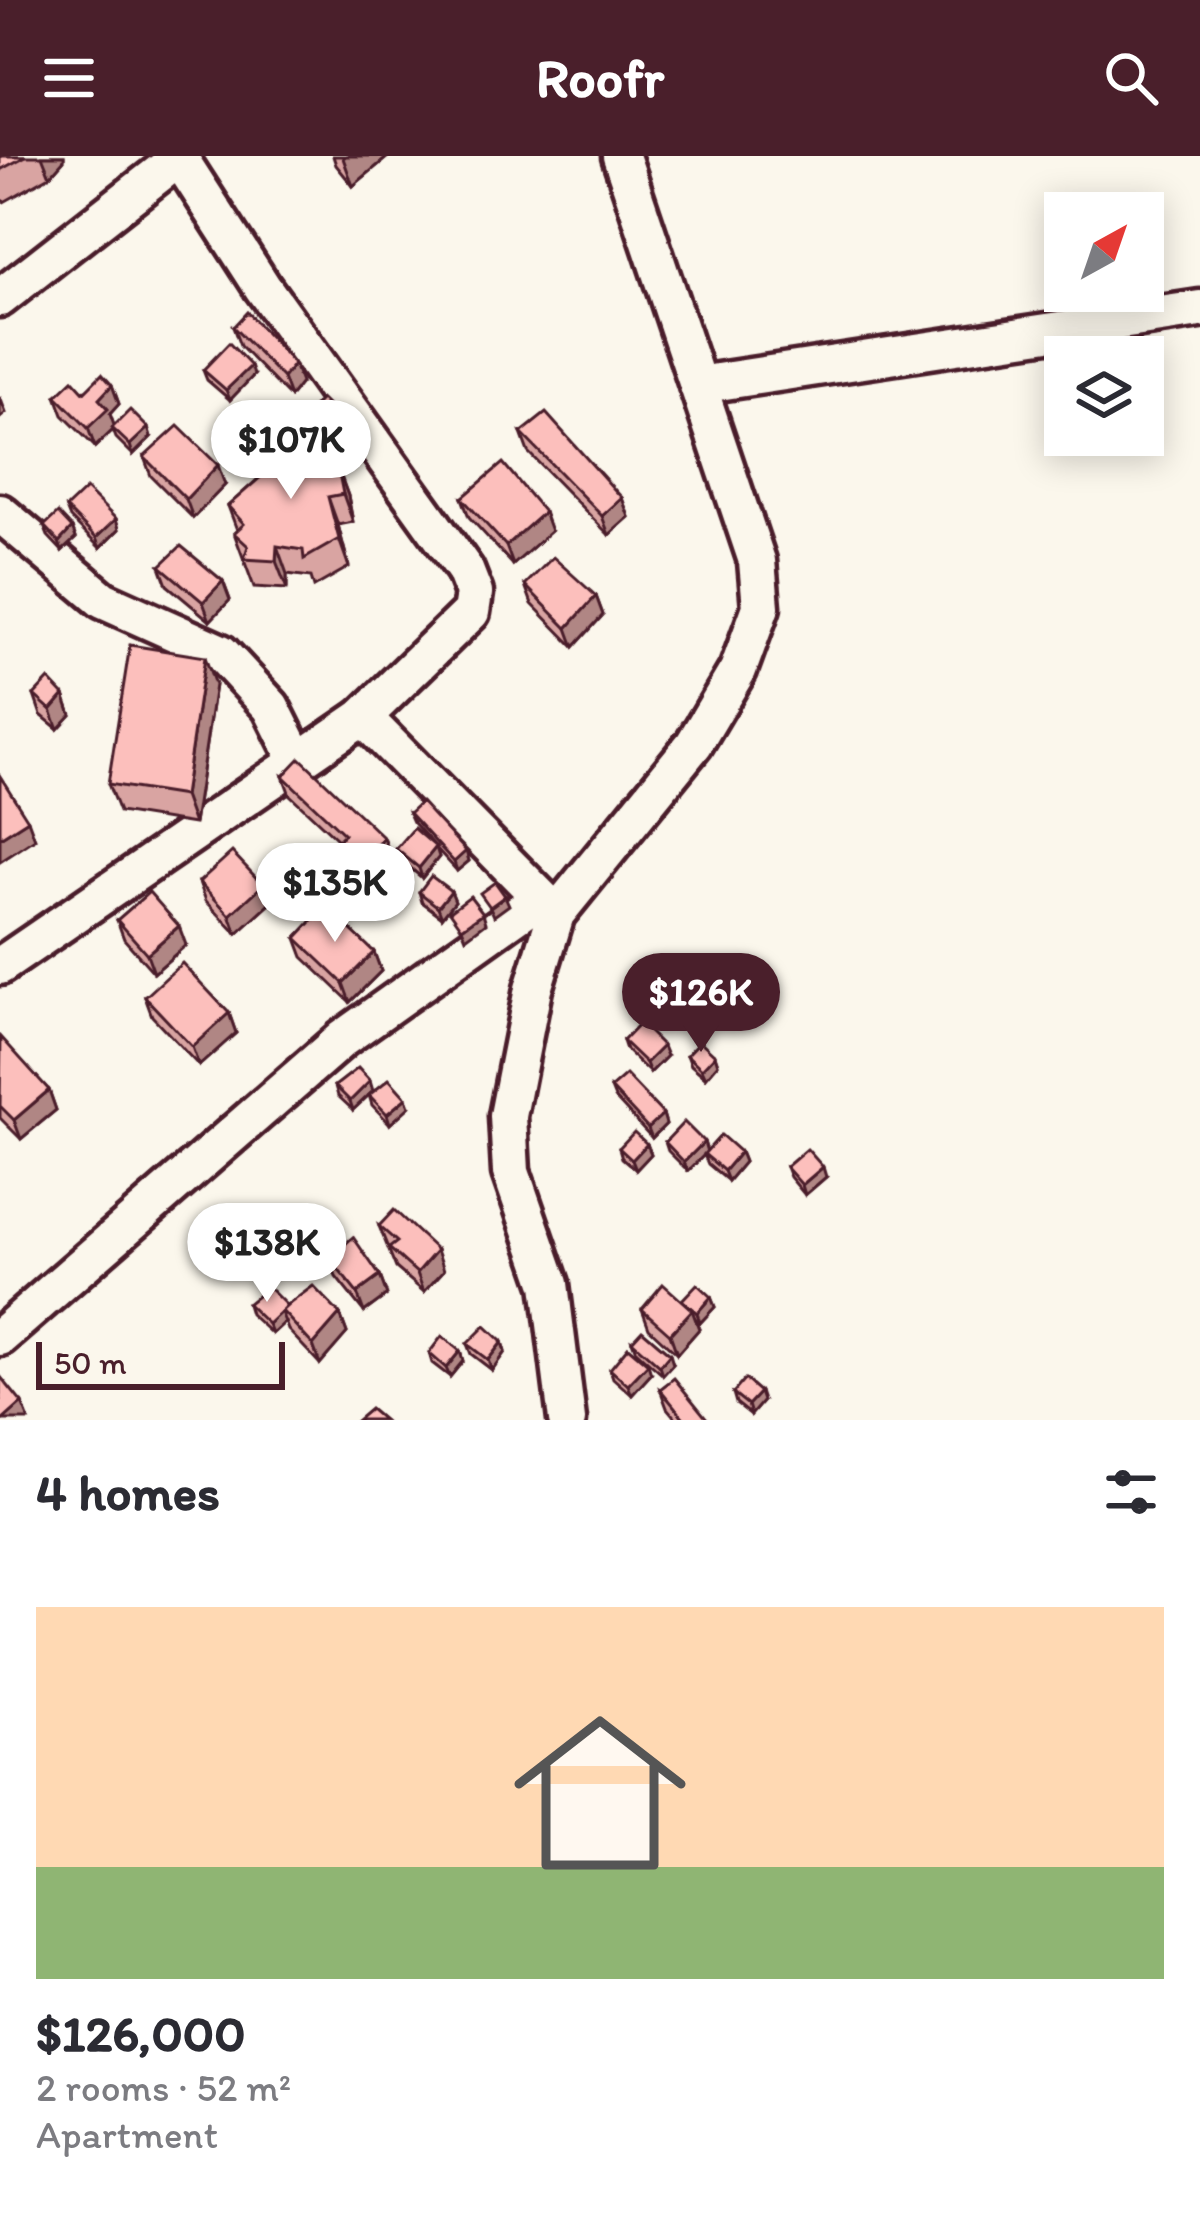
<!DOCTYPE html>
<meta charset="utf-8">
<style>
body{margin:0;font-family:Itim,sans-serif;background:#f2f2f3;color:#2b2b33;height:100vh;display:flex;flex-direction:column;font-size:45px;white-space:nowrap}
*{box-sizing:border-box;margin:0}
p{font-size:39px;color:#7c7c81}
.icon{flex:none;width:66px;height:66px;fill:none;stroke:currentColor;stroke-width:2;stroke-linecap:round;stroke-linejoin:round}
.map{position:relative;height:1264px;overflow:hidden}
.panel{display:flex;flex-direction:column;background:#fff;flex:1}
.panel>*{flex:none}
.needle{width:78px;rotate:40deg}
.controls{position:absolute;left:1044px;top:36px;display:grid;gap:24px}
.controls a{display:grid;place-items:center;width:120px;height:120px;border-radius:0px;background:#fff;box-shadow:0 6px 30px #0003;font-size:60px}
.scale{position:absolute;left:36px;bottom:30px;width:249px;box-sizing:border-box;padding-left:12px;border:6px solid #4a1f2b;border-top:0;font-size:33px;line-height:42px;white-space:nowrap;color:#4a1f2b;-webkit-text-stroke:9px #fbf7ec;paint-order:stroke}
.price{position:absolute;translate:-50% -102px;padding:0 27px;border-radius:42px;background:#fff;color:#222;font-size:39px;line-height:78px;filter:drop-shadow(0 3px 6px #0008)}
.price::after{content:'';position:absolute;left:50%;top:72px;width:36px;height:27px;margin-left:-18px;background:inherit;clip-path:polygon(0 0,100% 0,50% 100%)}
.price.current{background:#4a1f2b;color:#fff}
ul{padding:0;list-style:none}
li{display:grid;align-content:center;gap:24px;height:636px;padding:0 36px}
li+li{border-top:3px solid #e1e1e2}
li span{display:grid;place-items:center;height:372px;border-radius:0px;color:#555}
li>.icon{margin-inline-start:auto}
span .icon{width:216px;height:216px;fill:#fffc;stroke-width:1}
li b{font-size:51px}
h2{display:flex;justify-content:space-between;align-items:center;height:144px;padding:0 36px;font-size:51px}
header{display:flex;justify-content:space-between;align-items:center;height:156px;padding:0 36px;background:#4a1f2b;color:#fff;font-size:54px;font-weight:700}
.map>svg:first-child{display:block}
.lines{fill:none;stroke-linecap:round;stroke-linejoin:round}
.minor-casing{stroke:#4a1f2b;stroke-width:45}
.minor{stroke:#fbf7ec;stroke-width:36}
.wall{fill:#d9a4a2;stroke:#4a1f2b;stroke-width:3}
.shaded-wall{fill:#b08684;stroke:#4a1f2b;stroke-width:3}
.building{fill:#fcbfbc;stroke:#4a1f2b;stroke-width:3}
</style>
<header><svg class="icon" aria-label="menu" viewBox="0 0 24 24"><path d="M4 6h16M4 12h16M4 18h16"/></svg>Roofr<svg class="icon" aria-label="search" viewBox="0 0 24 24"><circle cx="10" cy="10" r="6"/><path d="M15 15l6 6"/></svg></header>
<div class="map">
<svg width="1200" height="1264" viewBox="0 0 1200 1264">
<rect width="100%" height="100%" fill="#fbf7ec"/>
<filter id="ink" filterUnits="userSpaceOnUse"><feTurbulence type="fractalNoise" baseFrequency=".00833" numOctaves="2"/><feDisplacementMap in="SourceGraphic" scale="24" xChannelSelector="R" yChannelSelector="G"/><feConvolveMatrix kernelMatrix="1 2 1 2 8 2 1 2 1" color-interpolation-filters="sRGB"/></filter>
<g filter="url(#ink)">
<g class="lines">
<defs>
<g id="minor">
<path d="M 0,142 L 179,2"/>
<path d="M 698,229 L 1200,153"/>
<path d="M 0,357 L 103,444 L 221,497 L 271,551 L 298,605"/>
<path d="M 363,561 L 554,755"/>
<path d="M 0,810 L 363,561 L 471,456 L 474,437 L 465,414 L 263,132 L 178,0"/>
<path d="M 0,1181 L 342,883 L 540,742"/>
<path d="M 567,1264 L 550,1128 L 511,1016 L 508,960 L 533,833 L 556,758 L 694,588 L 738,514 L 761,451 L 757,405 L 621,0"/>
</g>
</defs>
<use href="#minor" class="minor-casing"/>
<use href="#minor" class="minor"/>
</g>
<g class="wall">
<path d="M 0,0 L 64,0 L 64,4 L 50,20 L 4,46 L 0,42 Z"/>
<path d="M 333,0 L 389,0 L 353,30 L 336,9 Z"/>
<path d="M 233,171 L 294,208 L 301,227 L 290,241 L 240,190 Z"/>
<path d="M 203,214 L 254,219 L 230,244 L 207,224 Z"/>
<path d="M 112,229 L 119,248 L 110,258 L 114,270 L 151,281 L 133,299 L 116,282 L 113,274 L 95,291 L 63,259 L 56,240 Z"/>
<path d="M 333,255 L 336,264 L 331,270 L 339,278 L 349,306 L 339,316 L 348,340 L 353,366 L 338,369 L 349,411 L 314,431 L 311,421 L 287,418 L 287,433 L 254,431 L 234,377 L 237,374 L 228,350 L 304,282 L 296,268 Z"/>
<path d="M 521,277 L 622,342 L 629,361 L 609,379 L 528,296 Z"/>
<path d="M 144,301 L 225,329 L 193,362 L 151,320 Z"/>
<path d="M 462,342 L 551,375 L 513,409 L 469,361 Z"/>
<path d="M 66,352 L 116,363 L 119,373 L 100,392 L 70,362 Z"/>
<path d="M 44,370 L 72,372 L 76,382 L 62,395 L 48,380 Z"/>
<path d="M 160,410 L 223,425 L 230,444 L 210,465 L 167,429 Z"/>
<path d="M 525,429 L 596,440 L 603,459 L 574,491 L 532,448 Z"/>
<path d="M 215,529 L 194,668 L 119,656 L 108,628 Z"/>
<path d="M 34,539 L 64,539 L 71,559 L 58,573 L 41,559 Z"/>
<path d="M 283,620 L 384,682 L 391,701 L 365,729 L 342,706 L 335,687 L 338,684 L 290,639 Z"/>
<path d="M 409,657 L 466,695 L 469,705 L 457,715 L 436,692 L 439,701 L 422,722 L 400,703 L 396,693 L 434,689 L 413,666 Z"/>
<path d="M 199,726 L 263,729 L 270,748 L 237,778 L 206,745 Z"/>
<path d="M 451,735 L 455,745 L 442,761 L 422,746 L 419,736 Z"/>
<path d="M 303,744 L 348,754 L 339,763 L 374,796 L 381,815 L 350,846 L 303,801 L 296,782 L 315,762 L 306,754 Z"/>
<path d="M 117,764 L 186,789 L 154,817 L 124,783 Z"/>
<path d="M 145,841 L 229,857 L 236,877 L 199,910 L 152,860 Z"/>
<path d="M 0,882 L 49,934 L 56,954 L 21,983 L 0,962 Z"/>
<path d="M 623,885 L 667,900 L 650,917 L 626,894 Z"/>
<path d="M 687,899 L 715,899 L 718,908 L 706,922 L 691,909 Z"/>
<path d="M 335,930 L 373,935 L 353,954 L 338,940 Z"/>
<path d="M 611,932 L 663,958 L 666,968 L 652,982 L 615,942 Z"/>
<path d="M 369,939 L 409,951 L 390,968 L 372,949 Z"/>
<path d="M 665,986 L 704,986 L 707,995 L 740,996 L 744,1006 L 728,1025 L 708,1008 L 704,999 L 688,1015 L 668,995 Z"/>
<path d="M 647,988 L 651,998 L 636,1014 L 622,1002 L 619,992 Z"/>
<path d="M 786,1011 L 826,1021 L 805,1039 L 790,1021 Z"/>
<path d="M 379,1070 L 444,1114 L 424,1136 L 396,1112 Z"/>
<path d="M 329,1102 L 380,1120 L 387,1139 L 364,1156 L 336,1121 Z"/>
<path d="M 711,1141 L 715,1151 L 700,1167 L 694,1161 L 699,1173 L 677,1198 L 649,1172 L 642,1153 Z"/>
<path d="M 247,1148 L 287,1150 L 340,1158 L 347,1177 L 320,1208 L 288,1174 L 285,1166 L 272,1178 L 250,1158 Z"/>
<path d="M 632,1185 L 673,1208 L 663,1219 L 636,1195 Z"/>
<path d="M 502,1186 L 505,1196 L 492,1214 L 471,1198 L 467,1188 Z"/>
<path d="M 460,1195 L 463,1205 L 450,1221 L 432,1207 L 429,1197 Z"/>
<path d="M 610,1213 L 651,1218 L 632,1239 L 613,1222 Z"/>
<path d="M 660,1233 L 708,1264 L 677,1264 L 667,1252 Z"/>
<path d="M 733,1237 L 763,1245 L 751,1259 L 736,1247 Z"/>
</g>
<g class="shaded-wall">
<path d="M 42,0 L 64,0 L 64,4 L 50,20 Z"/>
<path d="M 346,0 L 389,0 L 353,30 L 343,2 Z"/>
<path d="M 294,208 L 301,227 L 290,241 L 283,222 Z"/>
<path d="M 251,210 L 254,219 L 230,244 L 226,234 Z"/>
<path d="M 112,229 L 119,248 L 110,258 L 115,272 L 95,291 L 88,272 L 99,243 Z"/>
<path d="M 0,241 L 6,257 L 0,262 Z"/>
<path d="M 333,255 L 336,264 L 310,290 L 306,280 Z"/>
<path d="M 148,272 L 151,281 L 133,299 L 130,289 Z"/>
<path d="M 339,278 L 349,306 L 339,315 L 348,340 L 353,366 L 343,338 L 325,329 L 315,301 Z"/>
<path d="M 218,309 L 225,329 L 193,362 L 186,343 Z"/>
<path d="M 328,341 L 338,369 L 349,411 L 339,383 Z"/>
<path d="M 622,342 L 629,361 L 609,379 L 602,360 Z"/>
<path d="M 544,356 L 551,375 L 513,409 L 506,390 Z"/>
<path d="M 116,363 L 119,373 L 100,392 L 96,382 Z"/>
<path d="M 72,372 L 76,382 L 62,395 L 59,386 Z"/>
<path d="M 277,390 L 287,418 L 287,433 L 276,405 Z"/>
<path d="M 223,425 L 230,444 L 210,465 L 203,446 Z"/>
<path d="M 596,440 L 603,459 L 574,491 L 567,472 Z"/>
<path d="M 205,501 L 215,529 L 194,668 L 184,640 Z"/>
<path d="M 64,539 L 71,559 L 58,573 L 51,554 Z"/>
<path d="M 28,664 L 35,683 L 0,706 L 0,682 Z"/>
<path d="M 384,682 L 391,701 L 365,729 L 358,710 Z"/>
<path d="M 436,691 L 439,701 L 422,722 L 419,712 Z"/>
<path d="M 466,695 L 469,705 L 457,715 L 454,706 Z"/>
<path d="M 263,729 L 270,748 L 237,778 L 230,759 Z"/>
<path d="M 451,735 L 455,745 L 442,761 L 438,751 Z"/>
<path d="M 505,740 L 509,749 L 494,760 L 490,751 Z"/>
<path d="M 344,744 L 348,754 L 328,774 L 324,765 Z"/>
<path d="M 483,757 L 486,767 L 466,782 L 462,772 Z"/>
<path d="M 179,770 L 186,789 L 154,817 L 147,798 Z"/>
<path d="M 374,796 L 381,815 L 350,846 L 343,827 Z"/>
<path d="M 229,857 L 236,877 L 199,910 L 192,891 Z"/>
<path d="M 663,890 L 667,900 L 650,917 L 646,907 Z"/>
<path d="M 715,899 L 718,908 L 706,922 L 702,913 Z"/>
<path d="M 370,925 L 373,935 L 353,954 L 350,945 Z"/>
<path d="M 49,934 L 56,954 L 21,983 L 14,964 Z"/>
<path d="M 406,942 L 409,951 L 390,968 L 387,958 Z"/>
<path d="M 663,958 L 666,968 L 652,982 L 648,972 Z"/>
<path d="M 704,986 L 707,996 L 688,1015 L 684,1006 Z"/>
<path d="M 647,988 L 651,998 L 636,1014 L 632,1004 Z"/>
<path d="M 740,996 L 744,1006 L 728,1025 L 724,1015 Z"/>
<path d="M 823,1011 L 826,1021 L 805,1039 L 802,1029 Z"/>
<path d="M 437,1094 L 444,1114 L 424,1136 L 417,1117 Z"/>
<path d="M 380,1120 L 387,1139 L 364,1156 L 357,1137 Z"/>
<path d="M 711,1141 L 715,1151 L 700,1167 L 697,1157 Z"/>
<path d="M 692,1154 L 699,1173 L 677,1198 L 670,1178 Z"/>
<path d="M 281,1156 L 285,1166 L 272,1178 L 268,1168 Z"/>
<path d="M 340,1158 L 347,1177 L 320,1208 L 313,1189 Z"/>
<path d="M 502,1186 L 505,1196 L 492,1214 L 488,1204 Z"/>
<path d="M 460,1195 L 463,1205 L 450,1221 L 446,1212 Z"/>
<path d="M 670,1198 L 673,1208 L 663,1219 L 660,1210 Z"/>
<path d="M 648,1208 L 651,1218 L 632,1239 L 628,1229 Z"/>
<path d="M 760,1236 L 763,1245 L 751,1259 L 748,1249 Z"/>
<path d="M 22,1247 L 29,1264 L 3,1264 Z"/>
</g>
<g class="building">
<path d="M 0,0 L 26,0 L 0,14 Z"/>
<path d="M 247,156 L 294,208 L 283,222 L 233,171 Z"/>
<path d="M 229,187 L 251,210 L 226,234 L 203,214 Z"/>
<path d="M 102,218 L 112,229 L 99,243 L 108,253 L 88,272 L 56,240 L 73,224 L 84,236 Z"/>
<path d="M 321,243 L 333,255 L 306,280 L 296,268 Z"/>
<path d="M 130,254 L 148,272 L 130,289 L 112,272 Z"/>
<path d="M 546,257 L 622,342 L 602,360 L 521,277 Z"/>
<path d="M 325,264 L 339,278 L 315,301 L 323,314 L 338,312 L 343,338 L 328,341 L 339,383 L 304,403 L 303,394 L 277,390 L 276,405 L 244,403 L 248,390 L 234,377 L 244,368 L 228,350 Z"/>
<path d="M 178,270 L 218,309 L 186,343 L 144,301 Z"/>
<path d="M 503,307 L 544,356 L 506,390 L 462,342 Z"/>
<path d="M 86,333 L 116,363 L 96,382 L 66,352 Z"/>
<path d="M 58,357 L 72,372 L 59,386 L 44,370 Z"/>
<path d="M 181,390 L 223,425 L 203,446 L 160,410 Z"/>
<path d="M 553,401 L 596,440 L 567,472 L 525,429 Z"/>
<path d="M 130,489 L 205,501 L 184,640 L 108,628 Z"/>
<path d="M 49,523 L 64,539 L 51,554 L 34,539 Z"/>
<path d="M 300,602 L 384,682 L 358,710 L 335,687 L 344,678 L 283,620 Z"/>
<path d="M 0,620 L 28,664 L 0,682 Z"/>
<path d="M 421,646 L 466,695 L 454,706 L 409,657 Z"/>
<path d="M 414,672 L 436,691 L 419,712 L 396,693 Z"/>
<path d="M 232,696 L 263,729 L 230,759 L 199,726 Z"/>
<path d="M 431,720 L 451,735 L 438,751 L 419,736 Z"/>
<path d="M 322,723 L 344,744 L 333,756 L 326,750 L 318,759 L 303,744 Z"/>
<path d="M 495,726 L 505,740 L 490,751 L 480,737 Z"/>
<path d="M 149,736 L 179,770 L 147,798 L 117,764 Z"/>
<path d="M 470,740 L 483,757 L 462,772 L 450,755 Z"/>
<path d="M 326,750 L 374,796 L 343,827 L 296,782 Z"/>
<path d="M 182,807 L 229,857 L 192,891 L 145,841 Z"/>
<path d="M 640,867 L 663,890 L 646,907 L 623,885 Z"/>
<path d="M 1,881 L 49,934 L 14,964 L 0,950 Z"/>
<path d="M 700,885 L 715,899 L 702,913 L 687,899 Z"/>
<path d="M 358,912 L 370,925 L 350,945 L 335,930 Z"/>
<path d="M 626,919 L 663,958 L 648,972 L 611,932 Z"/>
<path d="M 389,923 L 406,942 L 387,958 L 369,939 Z"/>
<path d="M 684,966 L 704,986 L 684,1006 L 665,986 Z"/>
<path d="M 634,976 L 647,988 L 632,1004 L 619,992 Z"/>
<path d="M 721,979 L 740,996 L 724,1015 L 704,998 Z"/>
<path d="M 807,993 L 823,1011 L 802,1029 L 786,1011 Z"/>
<path d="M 394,1054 L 437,1094 L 417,1117 L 389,1092 L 397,1086 L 379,1070 Z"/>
<path d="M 353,1081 L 380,1120 L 357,1137 L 329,1102 Z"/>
<path d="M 663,1128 L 692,1154 L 670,1178 L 642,1153 Z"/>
<path d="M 697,1128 L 711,1141 L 697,1157 L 682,1144 Z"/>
<path d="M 313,1130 L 340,1158 L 313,1189 L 281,1154 Z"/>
<path d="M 268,1131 L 287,1150 L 268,1168 L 247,1148 Z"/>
<path d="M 485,1170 L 502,1186 L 488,1204 L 467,1188 Z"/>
<path d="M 642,1174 L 670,1198 L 660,1210 L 632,1185 Z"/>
<path d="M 442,1180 L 460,1195 L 446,1212 L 429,1197 Z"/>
<path d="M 628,1191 L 648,1208 L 628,1229 L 610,1213 Z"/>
<path d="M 0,1220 L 22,1247 L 3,1264 L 0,1264 Z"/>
<path d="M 674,1222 L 708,1264 L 679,1264 L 683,1261 L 660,1233 Z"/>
<path d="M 745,1223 L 760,1236 L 748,1249 L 733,1237 Z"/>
<path d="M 370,1253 L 383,1264 L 357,1264 Z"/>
</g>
</g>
</svg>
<div class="controls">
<a><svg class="needle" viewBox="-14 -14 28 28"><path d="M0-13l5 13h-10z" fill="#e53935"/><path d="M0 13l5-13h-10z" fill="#7c7c81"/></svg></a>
<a><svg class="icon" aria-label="layers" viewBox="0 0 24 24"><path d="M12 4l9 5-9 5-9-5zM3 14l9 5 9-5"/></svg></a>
</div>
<div class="scale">50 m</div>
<b class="price" style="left:291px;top:346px">$107K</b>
<b class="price" style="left:335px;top:789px">$135K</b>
<b class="price current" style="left:701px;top:899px">$126K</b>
<b class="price" style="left:267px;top:1149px">$138K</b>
</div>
<section class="panel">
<h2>4 homes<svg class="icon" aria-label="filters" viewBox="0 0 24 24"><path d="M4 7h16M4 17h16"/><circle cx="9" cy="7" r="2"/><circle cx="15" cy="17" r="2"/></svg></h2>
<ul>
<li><span style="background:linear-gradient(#ffd9b3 70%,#8fb573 0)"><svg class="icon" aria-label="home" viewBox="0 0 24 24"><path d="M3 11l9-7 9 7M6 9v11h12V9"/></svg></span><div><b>$126,000</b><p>2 rooms · 52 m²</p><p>Apartment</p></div></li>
</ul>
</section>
